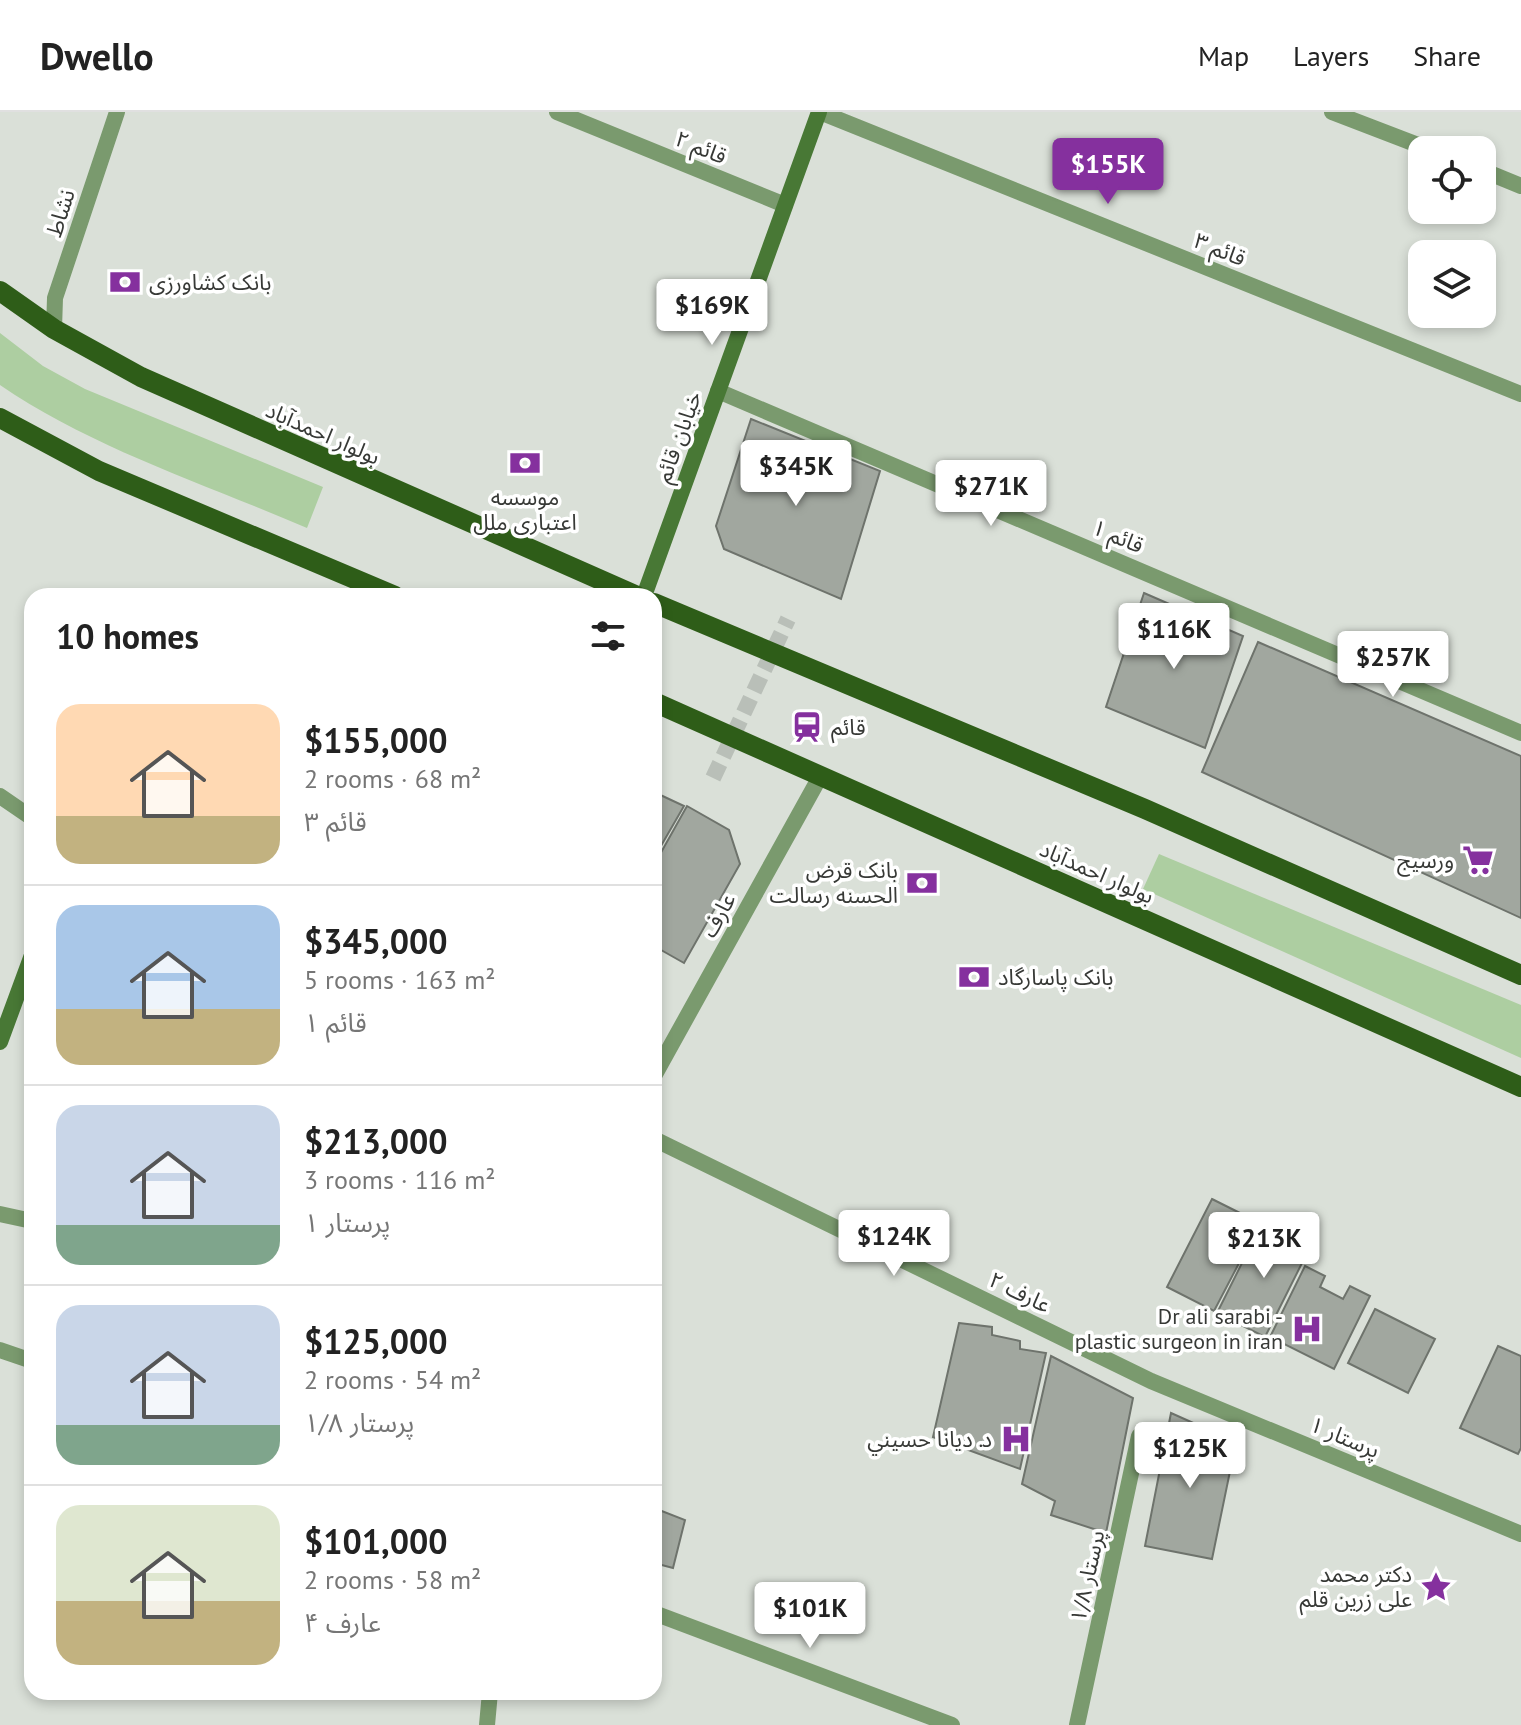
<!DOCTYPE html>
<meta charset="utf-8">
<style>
body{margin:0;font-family:"PT Sans","Noto Sans Arabic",sans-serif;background:#f6f6f6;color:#222;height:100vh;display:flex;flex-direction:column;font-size:30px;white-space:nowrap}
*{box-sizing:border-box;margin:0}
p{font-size:26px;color:#767676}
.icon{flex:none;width:44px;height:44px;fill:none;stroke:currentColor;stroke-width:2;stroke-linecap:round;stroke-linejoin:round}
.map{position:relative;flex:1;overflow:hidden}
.side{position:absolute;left:24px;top:476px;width:638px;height:1112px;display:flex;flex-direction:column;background:#fff;border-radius:24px;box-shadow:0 4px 12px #0003}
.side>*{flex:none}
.buttons{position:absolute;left:1408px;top:24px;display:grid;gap:16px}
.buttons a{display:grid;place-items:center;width:88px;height:88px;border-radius:16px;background:#fff;box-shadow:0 4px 12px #0003;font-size:40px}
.price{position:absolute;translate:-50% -68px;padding:0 18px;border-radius:8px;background:#fff;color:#222;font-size:26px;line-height:52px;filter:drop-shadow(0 2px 4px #0008)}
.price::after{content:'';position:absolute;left:50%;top:48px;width:24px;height:18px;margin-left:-12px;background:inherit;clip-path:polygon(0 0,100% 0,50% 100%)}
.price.active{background:#85309e;color:#fff}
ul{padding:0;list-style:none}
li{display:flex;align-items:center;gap:24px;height:200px;padding:0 32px}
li+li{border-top:2px solid #e0e0e0}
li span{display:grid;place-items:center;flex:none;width:224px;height:160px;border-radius:24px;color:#555}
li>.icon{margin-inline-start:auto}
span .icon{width:96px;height:96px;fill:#fffc;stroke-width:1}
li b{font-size:34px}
h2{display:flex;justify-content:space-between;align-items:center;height:96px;padding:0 32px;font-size:34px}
header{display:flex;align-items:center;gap:48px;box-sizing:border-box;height:112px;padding:0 40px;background:#fff;border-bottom:2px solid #e0e0e0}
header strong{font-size:38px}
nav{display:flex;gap:44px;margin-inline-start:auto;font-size:28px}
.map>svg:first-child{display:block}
.green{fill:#adcea1}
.building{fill:#a1a79f;stroke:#6e736c;stroke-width:2}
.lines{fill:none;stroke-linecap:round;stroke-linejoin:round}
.street-tunnel{stroke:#b9bfb8;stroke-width:16;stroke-dasharray:16 8;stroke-linecap:butt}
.street{stroke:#7a9a6e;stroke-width:16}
.secondary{stroke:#487835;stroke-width:16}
.primary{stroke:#2e5d18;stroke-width:20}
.labels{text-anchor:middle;stroke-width:7;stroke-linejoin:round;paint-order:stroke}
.street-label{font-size:22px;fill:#373936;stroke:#fff}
.poi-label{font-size:22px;fill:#373936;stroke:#fff;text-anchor:end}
</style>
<header>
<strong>Dwello</strong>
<nav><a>Map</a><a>Layers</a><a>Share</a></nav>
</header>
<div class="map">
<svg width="1521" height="1613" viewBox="0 0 1521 1613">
<rect width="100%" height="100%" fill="#dae0d8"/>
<g class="green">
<path d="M 0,221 L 43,254 L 85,277 L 323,375 L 307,416 C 205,372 92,336 0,273 Z"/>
<path d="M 1159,742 L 1521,893 L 1521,946 L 1143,777 Z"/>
</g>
<g class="building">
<path d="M 751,307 L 880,359 L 841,487 L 724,437 L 716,414 Z"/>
<path d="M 1144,481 L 1243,524 L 1205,636 L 1106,595 Z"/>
<path d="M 1258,530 L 1521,644 L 1521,806 L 1202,660 Z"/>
<path d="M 654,680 L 684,694 L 654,746 Z"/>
<path d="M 687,694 L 729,718 L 740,752 L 684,851 L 654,834 L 654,753 Z"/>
<path d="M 1212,1087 L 1260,1111 L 1214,1199 L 1167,1175 Z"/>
<path d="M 1262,1111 L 1310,1135 L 1265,1225 L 1217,1201 Z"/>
<path d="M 1305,1154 L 1325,1164 L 1320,1175 L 1343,1187 L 1350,1174 L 1370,1184 L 1334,1257 L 1270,1225 Z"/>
<path d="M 1375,1197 L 1435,1227 L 1408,1281 L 1348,1251 Z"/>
<path d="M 959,1211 L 992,1215 L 992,1223 L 1020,1229 L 1020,1237 L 1046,1241 L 1020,1357 L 933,1325 Z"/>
<path d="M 1498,1234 L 1521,1244 L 1521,1336 L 1518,1342 L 1460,1316 Z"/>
<path d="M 1051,1244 L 1133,1286 L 1106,1421 L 1051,1403 L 1055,1389 L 1022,1372 Z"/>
<path d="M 1171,1301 L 1236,1330 L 1212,1447 L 1145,1434 Z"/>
<path d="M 654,1396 L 685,1408 L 673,1456 L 654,1451 Z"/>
</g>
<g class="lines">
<path class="street-tunnel" d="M 713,666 L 788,507"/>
<g class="street">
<path d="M 557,0 L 785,93"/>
<path d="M 820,0 L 1521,282"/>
<path d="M 1332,0 L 1431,38"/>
<path d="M 1482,58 L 1521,74"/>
<path d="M 54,217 L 55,186 L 117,0"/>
<path d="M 718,279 L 1521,621"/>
<path d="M 0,684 L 32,706"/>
<path d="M 654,964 L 821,663"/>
<path d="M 654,1027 L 1151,1269 L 1521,1422"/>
<path d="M 0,1102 L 32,1109"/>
<path d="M 0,1238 L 32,1249"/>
<path d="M 654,1501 L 952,1613"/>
<path d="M 487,1613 L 490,1580"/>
<path d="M 1077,1613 L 1139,1324"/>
</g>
<g class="secondary">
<path d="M 644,484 L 819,0"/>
<path d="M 0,930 L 32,843"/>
</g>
<g class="primary">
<path d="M 0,179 L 54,217 L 141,265 L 637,484"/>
<path d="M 0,306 L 99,359 L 395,484"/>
<path d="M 654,491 L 1145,697 L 1521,863"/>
<path d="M 654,590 L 1521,975"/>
</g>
</g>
<defs>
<symbol id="bank-bare" viewBox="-9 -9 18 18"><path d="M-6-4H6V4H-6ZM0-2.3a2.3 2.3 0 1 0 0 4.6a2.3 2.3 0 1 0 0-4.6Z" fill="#85309e" stroke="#fff" stroke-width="2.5" paint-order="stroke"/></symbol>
<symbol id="station-bare" viewBox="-9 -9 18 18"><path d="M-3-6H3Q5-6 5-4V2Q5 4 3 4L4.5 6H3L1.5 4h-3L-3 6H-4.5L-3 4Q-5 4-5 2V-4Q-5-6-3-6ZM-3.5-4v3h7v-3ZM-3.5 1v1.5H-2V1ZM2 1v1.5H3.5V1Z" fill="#85309e" stroke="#fff" stroke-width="2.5" paint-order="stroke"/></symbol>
<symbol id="supermarket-bare" viewBox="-9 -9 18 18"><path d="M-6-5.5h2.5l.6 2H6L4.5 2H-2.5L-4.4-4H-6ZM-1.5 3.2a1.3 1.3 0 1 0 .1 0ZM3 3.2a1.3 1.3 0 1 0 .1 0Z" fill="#85309e" stroke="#fff" stroke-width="2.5" paint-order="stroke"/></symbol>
<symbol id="hospital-bare" viewBox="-9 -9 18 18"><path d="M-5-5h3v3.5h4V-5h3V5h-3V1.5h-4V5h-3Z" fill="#85309e" stroke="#fff" stroke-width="2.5" paint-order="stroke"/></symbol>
<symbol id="sight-bare" viewBox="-9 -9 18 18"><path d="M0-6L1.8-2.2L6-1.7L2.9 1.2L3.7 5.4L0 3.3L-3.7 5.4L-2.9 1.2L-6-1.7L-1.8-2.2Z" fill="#85309e" stroke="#fff" stroke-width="2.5" paint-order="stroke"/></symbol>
</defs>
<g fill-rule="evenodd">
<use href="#bank-bare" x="103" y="148" width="44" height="44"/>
<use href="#bank-bare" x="503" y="329" width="44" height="44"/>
<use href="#station-bare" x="785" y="593" width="44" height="44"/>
<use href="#supermarket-bare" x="1456" y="726" width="44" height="44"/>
<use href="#bank-bare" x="900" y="749" width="44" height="44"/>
<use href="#bank-bare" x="952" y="843" width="44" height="44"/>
<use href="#hospital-bare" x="1285" y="1195" width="44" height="44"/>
<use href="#hospital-bare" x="994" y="1305" width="44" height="44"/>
<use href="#sight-bare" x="1414" y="1453" width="44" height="44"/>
</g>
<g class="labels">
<g class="street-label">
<text transform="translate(701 35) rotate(22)" y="8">قائم ۲</text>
<text transform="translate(60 101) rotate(-72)" y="8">نشاط</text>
<text transform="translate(1220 137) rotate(22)" y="8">قائم ۳</text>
<text transform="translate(323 321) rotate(24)" y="8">بولوار احمدآباد</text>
<text transform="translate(678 325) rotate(-70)" y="8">خیابان قائم</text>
<text transform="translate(1118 424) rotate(23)" y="8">قائم ۱</text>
<text transform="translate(1097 760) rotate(24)" y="8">بولوار احمدآباد</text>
<text transform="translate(718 803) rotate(-61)" y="8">عارف</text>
<text transform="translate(1020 1180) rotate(26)" y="8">عارف ۲</text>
<text transform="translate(1345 1325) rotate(23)" y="8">پرستار ۱</text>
<text transform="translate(1087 1464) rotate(-78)" y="8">پرستار ۱/۸</text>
</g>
<g class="poi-label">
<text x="149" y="178" text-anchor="start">بانک کشاورزی</text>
<text x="525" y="393" text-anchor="middle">موسسه<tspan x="525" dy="25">اعتباری ملل</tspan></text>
<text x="831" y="623" text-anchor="start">قائم</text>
<text x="1454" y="756">ورسیج</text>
<text x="898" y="766">بانک قرض<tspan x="898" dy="25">الحسنه رسالت</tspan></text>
<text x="998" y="873" text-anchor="start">بانک پاسارگاد</text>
<text x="1283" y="1212">Dr ali sarabi -<tspan x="1283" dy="25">plastic surgeon in iran</tspan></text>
<text x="992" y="1335">د. ديانا حسيني</text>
<text x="1412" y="1470">دکتر محمد<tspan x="1412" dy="25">علی زرین قلم</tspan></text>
</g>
</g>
</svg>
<div class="buttons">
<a><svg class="icon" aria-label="locate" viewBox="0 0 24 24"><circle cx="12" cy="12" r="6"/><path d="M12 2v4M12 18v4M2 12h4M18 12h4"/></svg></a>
<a><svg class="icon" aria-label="layers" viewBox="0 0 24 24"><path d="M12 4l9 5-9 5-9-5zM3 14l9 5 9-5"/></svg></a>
</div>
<b class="price active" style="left:1108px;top:94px">$155K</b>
<b class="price" style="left:712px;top:235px">$169K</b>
<b class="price" style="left:796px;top:396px">$345K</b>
<b class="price" style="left:991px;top:416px">$271K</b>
<b class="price" style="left:1174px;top:559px">$116K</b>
<b class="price" style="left:1393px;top:587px">$257K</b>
<b class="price" style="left:894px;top:1166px">$124K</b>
<b class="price" style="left:1264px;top:1168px">$213K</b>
<b class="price" style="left:1190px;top:1378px">$125K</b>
<b class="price" style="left:810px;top:1538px">$101K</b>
<section class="side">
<h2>10 homes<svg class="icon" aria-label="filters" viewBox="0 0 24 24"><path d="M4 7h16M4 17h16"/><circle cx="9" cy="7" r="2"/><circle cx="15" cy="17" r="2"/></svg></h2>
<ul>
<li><span style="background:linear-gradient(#ffd9b3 70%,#c2b280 0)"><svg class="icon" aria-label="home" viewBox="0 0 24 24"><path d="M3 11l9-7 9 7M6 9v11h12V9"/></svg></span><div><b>$155,000</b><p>2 rooms · 68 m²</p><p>قائم ۳</p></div></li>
<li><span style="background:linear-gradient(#a9c7e8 65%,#c2b280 0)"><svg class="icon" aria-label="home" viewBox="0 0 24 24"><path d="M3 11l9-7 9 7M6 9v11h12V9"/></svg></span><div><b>$345,000</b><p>5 rooms · 163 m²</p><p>قائم ۱</p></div></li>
<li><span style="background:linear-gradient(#c9d6e8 75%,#7fa58c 0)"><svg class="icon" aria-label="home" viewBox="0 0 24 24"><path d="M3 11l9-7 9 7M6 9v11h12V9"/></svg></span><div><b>$213,000</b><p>3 rooms · 116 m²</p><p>پرستار ۱</p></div></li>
<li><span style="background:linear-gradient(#c9d6e8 75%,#7fa58c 0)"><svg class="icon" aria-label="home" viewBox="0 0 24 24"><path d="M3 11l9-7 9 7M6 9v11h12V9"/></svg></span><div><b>$125,000</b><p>2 rooms · 54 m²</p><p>پرستار ۱/۸</p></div></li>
<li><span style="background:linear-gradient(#dfe7d0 60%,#c2b280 0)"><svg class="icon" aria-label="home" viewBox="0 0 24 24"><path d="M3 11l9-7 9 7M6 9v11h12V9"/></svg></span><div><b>$101,000</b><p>2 rooms · 58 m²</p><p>عارف ۴</p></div></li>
</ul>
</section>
</div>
